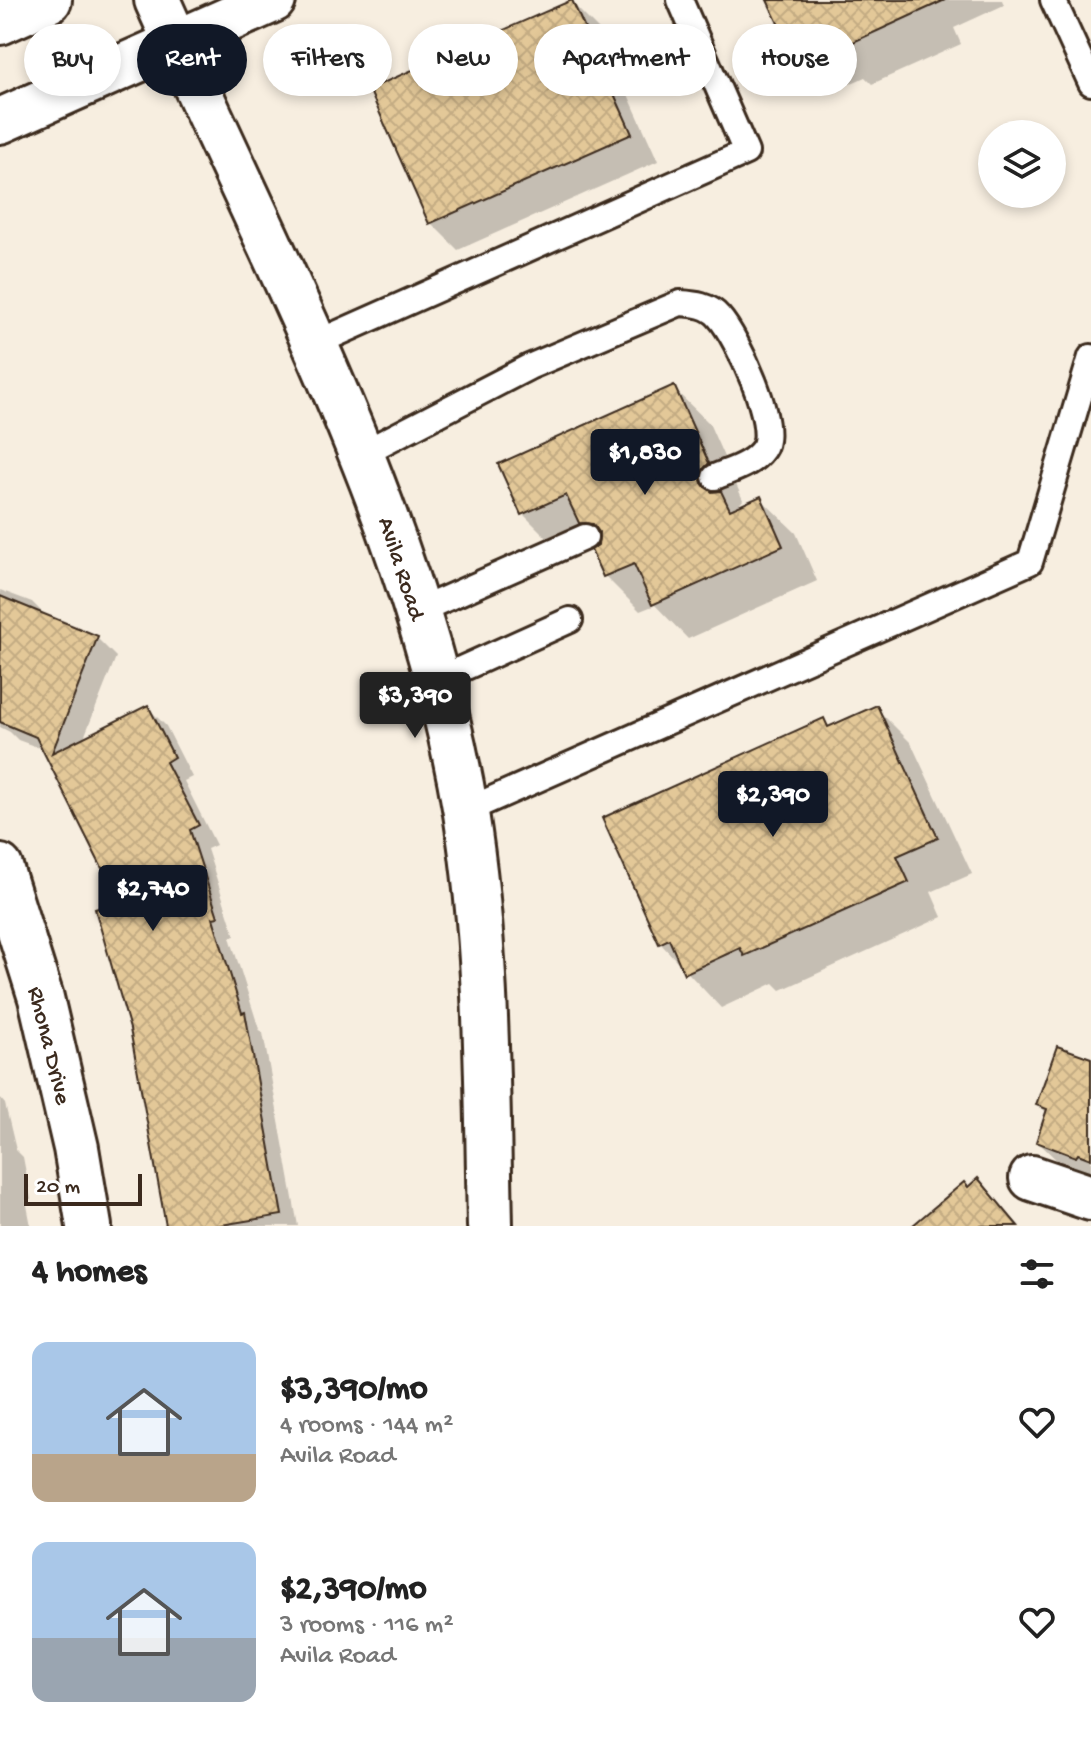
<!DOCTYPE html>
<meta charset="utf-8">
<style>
body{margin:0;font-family:"Gochi Hand",sans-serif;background:#f6f6f6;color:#222;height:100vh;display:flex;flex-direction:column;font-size:30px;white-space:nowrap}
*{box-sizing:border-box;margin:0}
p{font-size:26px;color:#767676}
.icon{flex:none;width:44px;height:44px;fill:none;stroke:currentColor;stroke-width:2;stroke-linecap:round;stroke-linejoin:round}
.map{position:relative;height:1226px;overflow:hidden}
.sheet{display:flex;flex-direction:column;background:#fff;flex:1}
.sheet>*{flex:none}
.top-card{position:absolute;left:24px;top:24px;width:1044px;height:72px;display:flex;gap:16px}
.buttons{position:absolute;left:978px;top:120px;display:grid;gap:16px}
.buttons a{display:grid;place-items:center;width:88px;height:88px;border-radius:50%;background:#fff;box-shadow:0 4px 12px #0003;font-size:40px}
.scale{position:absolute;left:24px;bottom:20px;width:118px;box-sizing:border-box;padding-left:8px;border:4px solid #3b2a1e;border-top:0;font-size:22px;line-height:28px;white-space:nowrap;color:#3b2a1e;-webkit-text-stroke:6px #fff;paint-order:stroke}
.price{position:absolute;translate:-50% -68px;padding:0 18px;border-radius:8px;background:#111827;color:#fff;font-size:26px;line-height:52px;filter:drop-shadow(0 2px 4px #0008)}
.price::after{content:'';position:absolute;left:50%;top:48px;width:24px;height:18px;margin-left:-12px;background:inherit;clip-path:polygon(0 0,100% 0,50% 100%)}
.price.active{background:#222;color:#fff}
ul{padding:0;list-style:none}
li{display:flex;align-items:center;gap:24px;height:200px;padding:0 32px}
li span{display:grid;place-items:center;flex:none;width:224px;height:160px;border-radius:16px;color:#555}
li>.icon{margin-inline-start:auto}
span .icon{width:96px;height:96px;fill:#fffc;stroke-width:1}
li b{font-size:34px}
h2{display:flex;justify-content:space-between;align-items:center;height:96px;padding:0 32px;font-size:34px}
.chip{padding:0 28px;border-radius:36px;background:#fff;box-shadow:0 4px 12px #0003;font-size:28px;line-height:72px}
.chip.active{background:#111827;color:#fff}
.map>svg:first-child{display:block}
.shadow{fill:#0003}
.building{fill:url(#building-cross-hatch);stroke:#3b2a1e;stroke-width:2}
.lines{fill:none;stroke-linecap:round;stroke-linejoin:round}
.service-casing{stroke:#3b2a1e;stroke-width:30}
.minor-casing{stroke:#3b2a1e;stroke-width:50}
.secondary-casing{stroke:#3b2a1e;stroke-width:50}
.primary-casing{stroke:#3b2a1e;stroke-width:50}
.service{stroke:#fff;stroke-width:24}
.minor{stroke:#fff;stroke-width:44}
.secondary{stroke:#fff;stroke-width:44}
.primary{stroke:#fff;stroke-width:44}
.labels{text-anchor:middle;stroke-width:6;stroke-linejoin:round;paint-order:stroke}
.street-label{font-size:24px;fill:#3b2a1e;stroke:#fff}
</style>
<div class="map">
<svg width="1091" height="1226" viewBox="0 0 1091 1226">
<defs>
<pattern id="building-cross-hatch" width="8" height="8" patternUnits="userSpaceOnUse" patternTransform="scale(2)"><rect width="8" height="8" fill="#e3c898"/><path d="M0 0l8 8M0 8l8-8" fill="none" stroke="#c4ac83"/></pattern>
</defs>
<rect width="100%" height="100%" fill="#f7eee0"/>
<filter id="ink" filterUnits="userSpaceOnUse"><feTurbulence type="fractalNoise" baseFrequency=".0125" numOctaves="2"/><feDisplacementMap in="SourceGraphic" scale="16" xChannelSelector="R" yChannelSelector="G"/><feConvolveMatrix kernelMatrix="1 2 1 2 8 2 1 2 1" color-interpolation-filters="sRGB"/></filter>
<g filter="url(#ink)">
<g class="shadow">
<path d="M 770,0 L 1002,0 L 1004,5 L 954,28 L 961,44 L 872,84 L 865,77 L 845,86 L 827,67 L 821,70 L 786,35 Z"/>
<path d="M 571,2 L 599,30 L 658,161 L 458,250 L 430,222 Z"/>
<path d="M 673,388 L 709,423 L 743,500 L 735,510 L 760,498 L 796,533 L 817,581 L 688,639 L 655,605 L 640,611 L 605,576 L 600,541 L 592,534 L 558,549 L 523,514 Z"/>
<path d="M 0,590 L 32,602 L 47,617 L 97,638 L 116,657 L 83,740 L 147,707 L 166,726 L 192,777 L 184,781 L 216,845 L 207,849 L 235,936 L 230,937 L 259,1029 L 263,1033 L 298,1226 L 167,1226 L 122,903 L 45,750 L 18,740 L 10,732 L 0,727 Z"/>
<path d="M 876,708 L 911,743 L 972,874 L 931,892 L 942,917 L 781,990 L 774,983 L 721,1008 L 660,943 L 823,720 L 831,728 Z"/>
<path d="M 1091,1060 L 1091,1178 L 1066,1169 L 1038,1142 L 1048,1114 L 1038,1104 Z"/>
<path d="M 0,1098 L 5,1104 L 16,1150 L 23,1157 L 31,1199 L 26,1200 L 31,1226 L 0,1226 Z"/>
<path d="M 978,1181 L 1020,1226 L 914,1226 L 968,1189 Z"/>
</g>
<g class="building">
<path d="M 572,0 L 632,134 L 429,224 L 369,89 Z"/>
<path d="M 767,0 L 945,0 L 836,50 L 832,41 L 809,52 L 799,30 L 784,36 Z"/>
<path d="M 674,385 L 709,463 L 700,474 L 702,483 L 712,492 L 721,491 L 730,510 L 761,496 L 783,546 L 652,605 L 634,564 L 603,577 L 591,550 L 598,545 L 599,532 L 593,524 L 579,523 L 566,495 L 521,515 L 498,464 Z"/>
<path d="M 0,596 L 98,636 L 52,753 L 148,705 L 174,757 L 166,762 L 199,825 L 190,830 L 218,917 L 213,918 L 242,1013 L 245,1012 L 282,1215 L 215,1226 L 166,1226 L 130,1029 L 95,909 L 119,902 L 36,737 L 0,722 Z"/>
<path d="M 877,705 L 938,838 L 897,856 L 909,882 L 744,956 L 740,948 L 684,974 L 669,939 L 659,944 L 602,818 L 824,718 L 828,727 Z"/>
<path d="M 1057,1046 L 1091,1058 L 1091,1159 L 1078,1154 L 1076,1157 L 1036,1142 L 1047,1109 L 1036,1105 Z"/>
<path d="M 978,1178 L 1018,1226 L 912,1226 L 964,1182 L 968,1187 Z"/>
</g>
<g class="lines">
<defs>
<g id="service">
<path d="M 1053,0 L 1091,83"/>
<path d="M 316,343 L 746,152 L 680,0"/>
<path d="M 363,453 L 529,367 L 680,303 C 694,304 709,305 719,317 C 737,337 779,426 763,449 C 752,465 731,470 715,477"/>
<path d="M 418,611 L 585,537"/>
<path d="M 437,680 L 570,620"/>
<path d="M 465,811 L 1030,562 L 1091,357"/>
</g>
<g id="minor">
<path d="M 0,867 L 41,998 L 76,1148 L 89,1226"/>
<path d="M 1032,1178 L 1091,1198"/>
</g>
<path id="secondary" d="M 157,0 C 275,266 418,523 466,813 C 488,949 487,1089 490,1226"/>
<g id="primary">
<path d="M 0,22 L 49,0"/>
<path d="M 0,121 L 273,0"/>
</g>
</defs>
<use href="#service" class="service-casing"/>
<use href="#minor" class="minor-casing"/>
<use href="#secondary" class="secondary-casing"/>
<use href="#primary" class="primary-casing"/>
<use href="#service" class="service"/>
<use href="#minor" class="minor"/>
<use href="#secondary" class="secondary"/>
<use href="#primary" class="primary"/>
</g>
</g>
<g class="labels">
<g class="street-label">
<text transform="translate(403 568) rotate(72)" y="8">Avila Road</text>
<text transform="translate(51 1045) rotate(76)" y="8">Rhona Drive</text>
</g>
</g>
</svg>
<div class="buttons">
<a><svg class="icon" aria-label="layers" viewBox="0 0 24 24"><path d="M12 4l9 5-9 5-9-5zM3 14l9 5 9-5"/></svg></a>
</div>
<div class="scale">20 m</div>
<b class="price" style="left:645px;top:497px">$1,830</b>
<b class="price active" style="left:415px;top:740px">$3,390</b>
<b class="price" style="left:773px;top:839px">$2,390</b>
<b class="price" style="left:153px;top:933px">$2,740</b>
<div class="top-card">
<a class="chip">Buy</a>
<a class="chip active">Rent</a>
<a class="chip">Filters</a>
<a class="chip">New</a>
<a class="chip">Apartment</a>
<a class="chip">House</a>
</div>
</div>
<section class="sheet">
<h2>4 homes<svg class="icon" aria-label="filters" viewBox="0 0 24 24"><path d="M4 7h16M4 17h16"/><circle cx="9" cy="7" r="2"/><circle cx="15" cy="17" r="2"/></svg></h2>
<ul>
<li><span style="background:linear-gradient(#a9c7e8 70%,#b9a48a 0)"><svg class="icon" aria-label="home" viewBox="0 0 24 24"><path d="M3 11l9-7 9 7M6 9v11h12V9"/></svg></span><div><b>$3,390/mo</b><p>4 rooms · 144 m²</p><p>Avila Road</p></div><svg class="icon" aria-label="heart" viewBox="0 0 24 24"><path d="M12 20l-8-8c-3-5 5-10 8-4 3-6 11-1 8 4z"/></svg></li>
<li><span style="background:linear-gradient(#a9c7e8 60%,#9aa5b1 0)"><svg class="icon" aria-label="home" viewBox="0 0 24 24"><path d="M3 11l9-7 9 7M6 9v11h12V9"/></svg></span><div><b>$2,390/mo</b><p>3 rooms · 116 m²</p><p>Avila Road</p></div><svg class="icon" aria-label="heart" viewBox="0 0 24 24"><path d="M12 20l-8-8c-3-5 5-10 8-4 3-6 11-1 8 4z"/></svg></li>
</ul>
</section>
